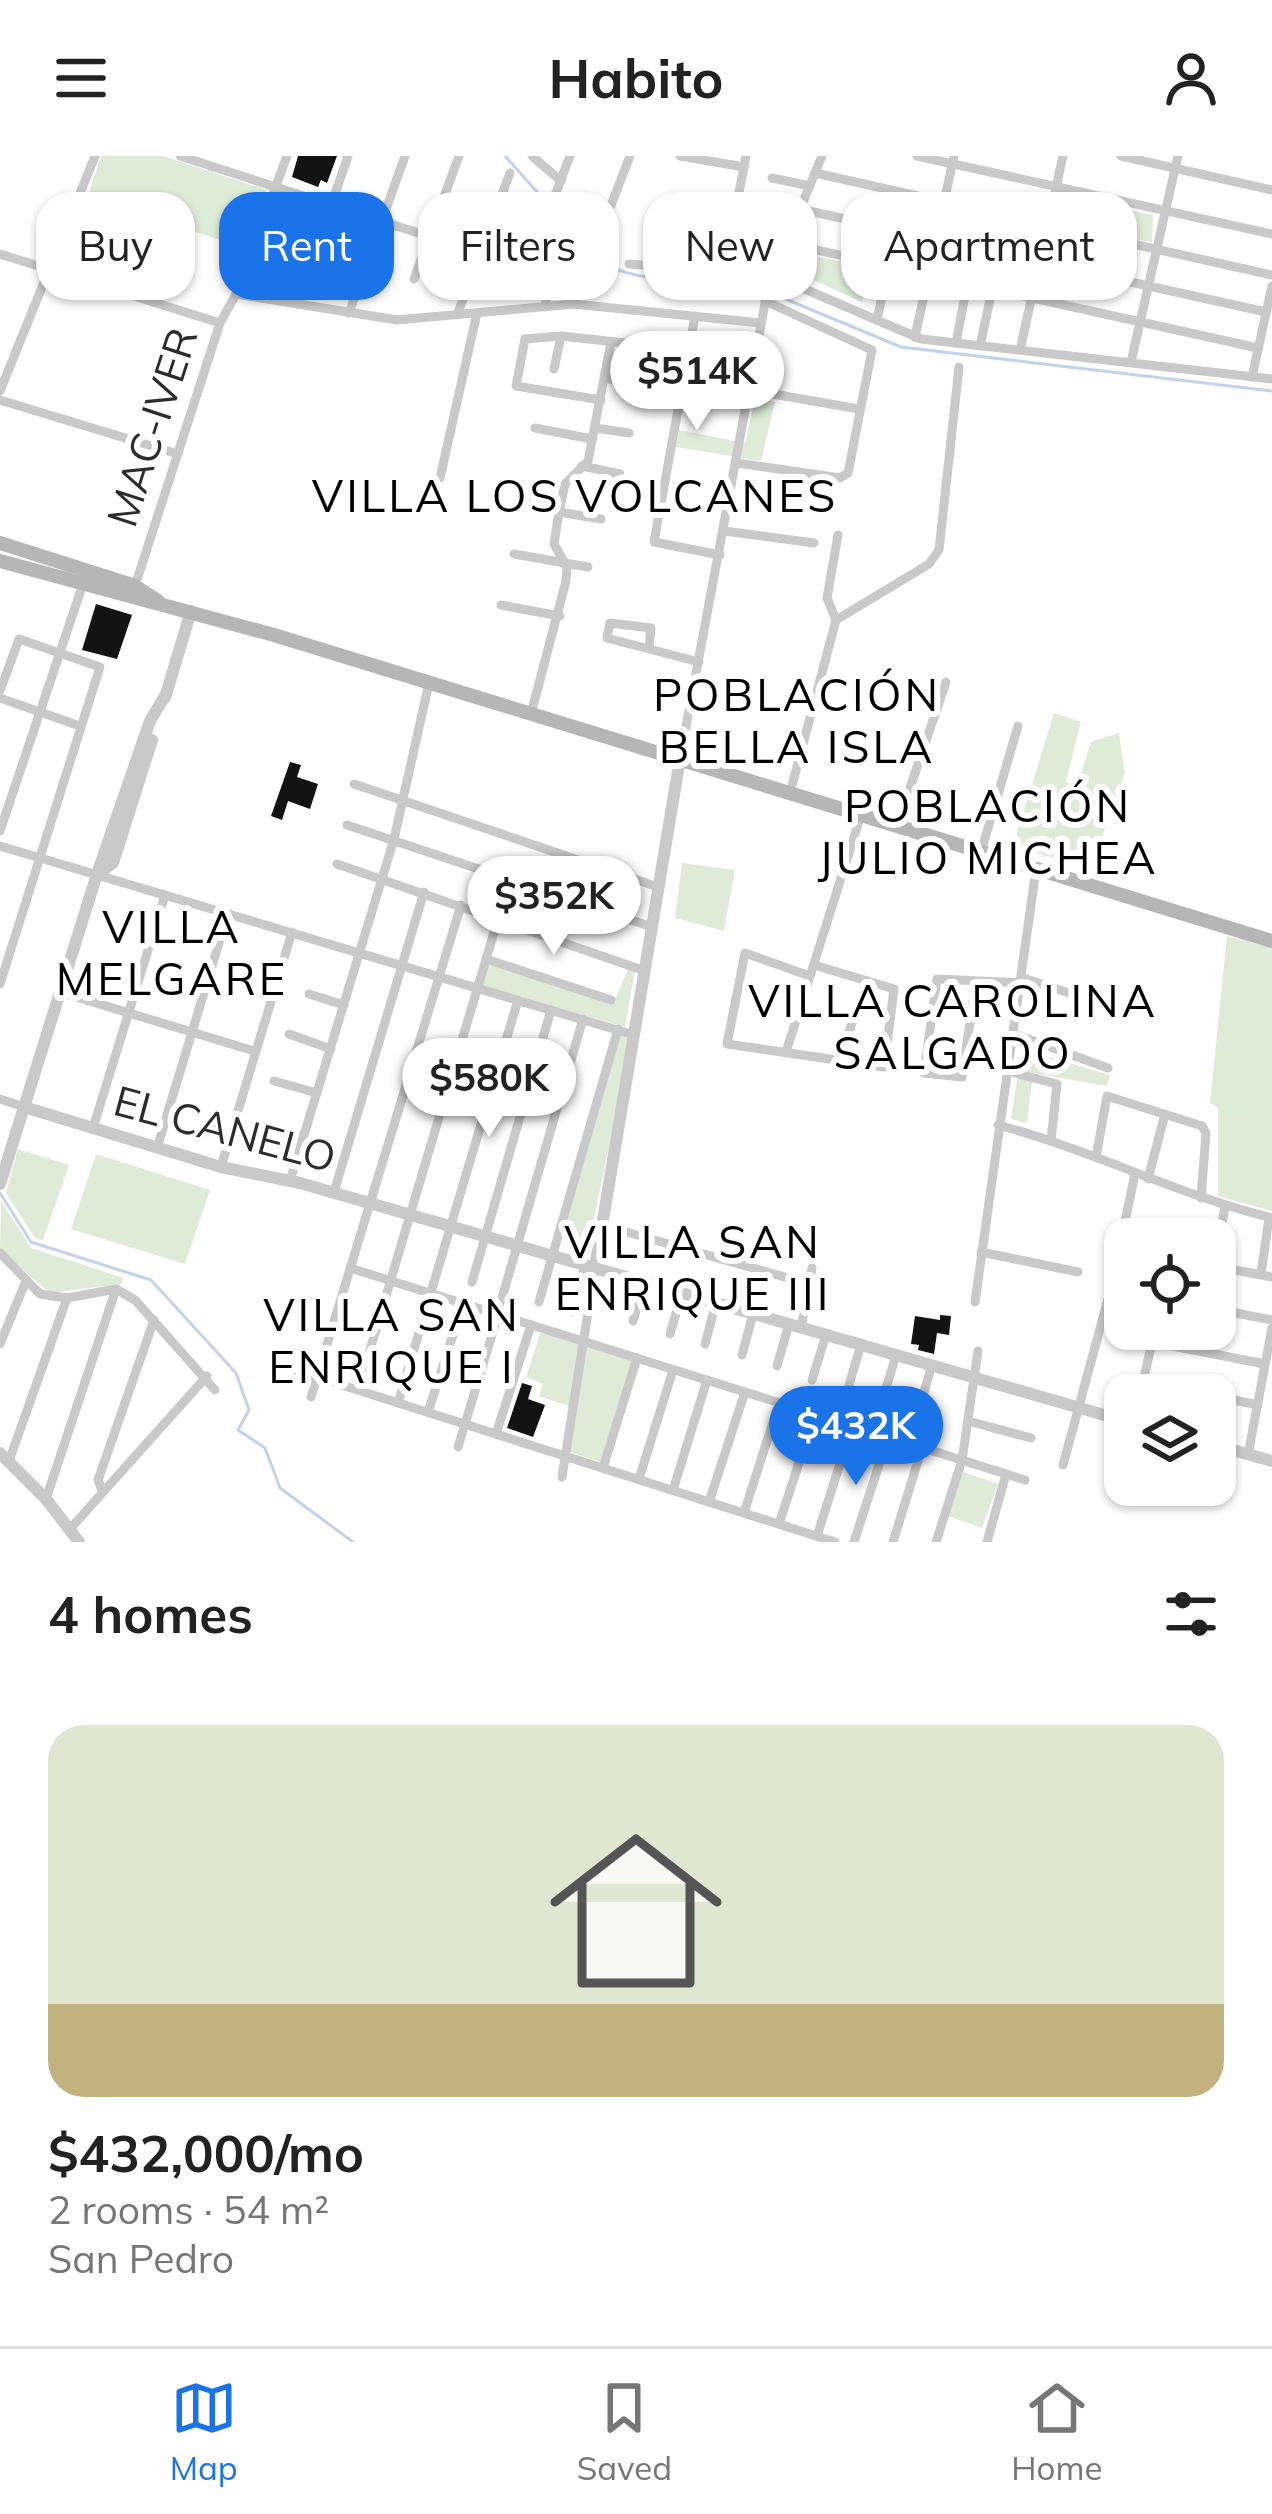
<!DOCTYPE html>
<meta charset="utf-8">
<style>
body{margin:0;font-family:Mulish,sans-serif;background:#f6f6f6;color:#222;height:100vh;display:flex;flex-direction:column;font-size:45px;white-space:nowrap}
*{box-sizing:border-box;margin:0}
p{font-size:39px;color:#767676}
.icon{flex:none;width:66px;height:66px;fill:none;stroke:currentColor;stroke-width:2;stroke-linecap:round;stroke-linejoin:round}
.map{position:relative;height:1386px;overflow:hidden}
.side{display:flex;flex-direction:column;background:#fff;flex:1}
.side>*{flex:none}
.guide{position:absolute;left:36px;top:36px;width:1200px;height:108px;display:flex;gap:24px}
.tools{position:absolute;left:1104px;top:1062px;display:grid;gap:24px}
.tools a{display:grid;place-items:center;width:132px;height:132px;border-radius:24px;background:#fff;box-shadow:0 3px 9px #0004;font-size:60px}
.price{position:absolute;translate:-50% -102px;padding:0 27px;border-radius:42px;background:#fff;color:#222;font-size:39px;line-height:78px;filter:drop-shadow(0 3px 6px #0008)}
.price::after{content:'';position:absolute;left:50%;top:72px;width:36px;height:27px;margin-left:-18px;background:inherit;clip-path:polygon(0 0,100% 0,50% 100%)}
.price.active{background:#1a73e8;color:#fff}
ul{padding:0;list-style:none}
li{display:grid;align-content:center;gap:24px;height:636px;padding:0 48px}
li+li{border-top:3px solid #e0e0e0}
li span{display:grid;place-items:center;height:372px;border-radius:36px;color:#555}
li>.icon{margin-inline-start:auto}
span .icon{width:216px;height:216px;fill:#fffc;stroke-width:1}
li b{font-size:51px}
h2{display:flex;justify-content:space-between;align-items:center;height:144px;padding:0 48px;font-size:51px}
.pill{padding:0 42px;border-radius:36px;background:#fff;box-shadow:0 3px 9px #0004;font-size:42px;line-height:108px}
.pill.active{background:#1a73e8;color:#fff}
header{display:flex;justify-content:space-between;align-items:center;height:156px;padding:0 48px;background:#fff;font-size:54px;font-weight:700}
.dock{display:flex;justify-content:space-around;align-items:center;height:168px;border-top:3px solid #e0e0e0;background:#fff;font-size:33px;color:#767676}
.dock a{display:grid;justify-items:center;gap:6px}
.dock .active{color:#1a73e8}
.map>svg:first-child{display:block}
.green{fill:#deebd7}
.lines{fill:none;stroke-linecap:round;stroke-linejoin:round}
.stream{stroke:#c1d3ed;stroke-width:3}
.building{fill:#131313}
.minor{stroke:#c9c9c9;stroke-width:9}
.tertiary{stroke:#c9c9c9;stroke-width:12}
.secondary{stroke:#b6b6b6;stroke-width:14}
.labels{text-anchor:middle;stroke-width:12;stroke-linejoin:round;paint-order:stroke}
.street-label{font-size:42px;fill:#2c2c2c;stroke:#fff}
.neighbourhood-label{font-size:45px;letter-spacing:3px;fill:#000;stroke:#fff}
</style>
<header><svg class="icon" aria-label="menu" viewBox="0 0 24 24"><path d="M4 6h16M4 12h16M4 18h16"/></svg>Habito<svg class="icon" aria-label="person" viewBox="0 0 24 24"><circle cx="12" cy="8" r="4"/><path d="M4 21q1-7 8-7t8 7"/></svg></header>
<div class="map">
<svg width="1272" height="1386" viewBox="0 0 1272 1386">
<rect width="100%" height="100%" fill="#fff"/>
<g class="green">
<path d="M 101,0 L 163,0 L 266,34 L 247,93 L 88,40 Z"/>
<path d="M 1063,39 L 1153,59 L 1152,86 L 1057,70 L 1054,63 Z"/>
<path d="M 789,95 L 869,111 L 862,146 L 784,111 Z"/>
<path d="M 755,242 L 775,246 L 761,305 L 676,291 L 679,274 L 745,287 Z"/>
<path d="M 1054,557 L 1081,566 L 1066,626 L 1077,631 L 1091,586 L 1119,577 L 1125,618 L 1096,696 L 1081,710 L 1013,690 Z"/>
<path d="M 682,707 L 735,714 L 724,775 L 675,762 Z"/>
<path d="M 1227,780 L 1272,792 L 1272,1055 L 1218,1040 L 1218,952 L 1210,947 Z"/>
<path d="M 483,804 L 613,848 L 628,813 L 635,815 L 625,871 L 474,828 Z"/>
<path d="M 615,877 L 632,881 L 589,1086 L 555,1075 Z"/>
<path d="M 1022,893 L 1110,919 L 1107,930 L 1033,917 L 1027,967 L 1011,963 Z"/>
<path d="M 18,993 L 69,1009 L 43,1084 L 35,1082 L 6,1037 Z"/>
<path d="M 96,998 L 210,1034 L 185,1108 L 71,1073 Z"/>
<path d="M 1,1045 L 31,1092 L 124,1122 L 121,1128 L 50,1137 L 0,1094 Z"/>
<path d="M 541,1175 L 633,1205 L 603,1307 L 570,1296 L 577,1253 L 539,1240 L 543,1228 L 526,1221 Z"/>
<path d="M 961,1315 L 998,1328 L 982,1372 L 945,1359 Z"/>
</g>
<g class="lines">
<g class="stream">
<path d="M 505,0 L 547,47"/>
<path d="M 553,54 L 588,92"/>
<path d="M 597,102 C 633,132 715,121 762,135"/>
<path d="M 771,137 L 901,191 L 1272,235"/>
<path d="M 0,1037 L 31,1086 L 151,1124 L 236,1217 L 249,1254 L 238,1274 L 265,1292 L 280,1332 L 353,1386"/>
</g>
</g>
<g class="building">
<path d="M 298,0 L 337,0 L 327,27 L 321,24 L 318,31 L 292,21 Z"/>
<path d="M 96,448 L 132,459 L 117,503 L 82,494 Z"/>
<path d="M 290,606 L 301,609 L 297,621 L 318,628 L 310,653 L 288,645 L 282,664 L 271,660 Z"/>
<path d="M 940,1159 L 951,1160 L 949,1179 L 937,1177 L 934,1198 L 918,1194 L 919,1189 L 911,1188 L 915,1160 L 940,1164 Z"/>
<path d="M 522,1227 L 532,1230 L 528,1243 L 545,1249 L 533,1281 L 507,1272 Z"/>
</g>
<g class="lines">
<g class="minor">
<path d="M 180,0 L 539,116 L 548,125 L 545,151"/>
<path d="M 532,0 L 561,25"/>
<path d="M 680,0 L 744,11"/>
<path d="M 917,0 L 1272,78"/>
<path d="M 1121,0 L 1272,34"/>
<path d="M 815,17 L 1272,119"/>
<path d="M 772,22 L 810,30"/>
<path d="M 800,53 L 1266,156"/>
<path d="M 768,56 L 796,62"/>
<path d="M 785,87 L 1258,192"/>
<path d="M 0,98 L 220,167"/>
<path d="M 629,108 L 772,119 L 921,183 L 1272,223"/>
<path d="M 651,109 L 677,47 L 736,53"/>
<path d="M 688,111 L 694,87"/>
<path d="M 527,113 L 570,0"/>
<path d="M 724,115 L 746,0"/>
<path d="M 414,123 L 459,0"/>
<path d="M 236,138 L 397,164 L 573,148 L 761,167"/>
<path d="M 297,148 L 348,0"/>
<path d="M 573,148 L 630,0"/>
<path d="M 349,157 L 405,0"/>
<path d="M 457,159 L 510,17"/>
<path d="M 695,160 L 654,386 L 720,399"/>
<path d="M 877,164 L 888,111"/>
<path d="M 915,181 L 954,0"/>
<path d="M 956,187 L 967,129"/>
<path d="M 980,190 L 992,134"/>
<path d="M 1020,194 L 1063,0"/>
<path d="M 1131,206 L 1178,0"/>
<path d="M 554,213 L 561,180"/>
<path d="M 1252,221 L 1272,130"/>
<path d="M 605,222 L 644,229"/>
<path d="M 750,234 L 859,253"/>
<path d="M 0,235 L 95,0"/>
<path d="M 0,244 L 178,298"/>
<path d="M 601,244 L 516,230 L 525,183 L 561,180 L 635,188"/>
<path d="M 535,272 L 592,283"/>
<path d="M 595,272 L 629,277"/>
<path d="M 737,307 L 840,322 L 848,317 L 872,194 L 765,145"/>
<path d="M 582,310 L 620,318"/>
<path d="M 440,322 L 477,157"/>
<path d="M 524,346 L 560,353"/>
<path d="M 559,356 L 601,363"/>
<path d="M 724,375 L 814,387"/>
<path d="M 514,398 L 588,411"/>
<path d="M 135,430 L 220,167 L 236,138 L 287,0"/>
<path d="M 501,449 L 560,460"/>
<path d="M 836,464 L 929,408 L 939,394 L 959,211"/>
<path d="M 836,464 L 827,442 L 838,379"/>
<path d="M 649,493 L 651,472 L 610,467 L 607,482 L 699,506"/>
<path d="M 0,535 L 19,483 L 100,511 L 0,828"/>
<path d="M 0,542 L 80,570"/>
<path d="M 531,558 L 566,425 L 567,411 L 554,388 L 559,356 L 565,328 L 588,305 L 611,186"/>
<path d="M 680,603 L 768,131 L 822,0"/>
<path d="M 354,628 L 658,731"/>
<path d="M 790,637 L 836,464"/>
<path d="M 347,669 L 652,771"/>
<path d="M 897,670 L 946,526"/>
<path d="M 0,675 L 83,428"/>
<path d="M 0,690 L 634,879"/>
<path d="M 981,696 L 1018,570"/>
<path d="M 337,708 L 645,815"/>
<path d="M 486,803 L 611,844"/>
<path d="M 810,820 L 745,797 L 727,888 L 884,911 L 894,833 L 814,809"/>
<path d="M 1023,822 L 1115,852"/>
<path d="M 976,825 L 962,921 L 924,917 L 937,823 L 1022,827"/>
<path d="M 60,836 L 254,895"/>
<path d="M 309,838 L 344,849"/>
<path d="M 289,878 L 331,893"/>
<path d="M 1014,878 L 1108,912"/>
<path d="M 786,896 L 861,659"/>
<path d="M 840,904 L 866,824"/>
<path d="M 1007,915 L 1057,928 L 1051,984"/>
<path d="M 274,925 L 317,937"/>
<path d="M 0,943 L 24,951"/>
<path d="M 262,968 L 304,981"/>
<path d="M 998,969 C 1092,994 1178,1039 1272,1062"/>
<path d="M 93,972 L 165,739"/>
<path d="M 157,992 L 228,757"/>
<path d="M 1096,1001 L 1107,940 L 1202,970 L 1206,977 L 1201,1042"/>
<path d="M 221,1011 L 292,776"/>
<path d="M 1148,1023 L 1165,958"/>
<path d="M 290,1025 L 394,683 L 429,527"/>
<path d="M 334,1036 L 424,736"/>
<path d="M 602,1069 L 809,1128"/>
<path d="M 981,1096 L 1078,1116"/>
<path d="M 0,1097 L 40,1138 L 67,1142 L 116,1133 L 135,1144 L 215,1234"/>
<path d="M 1215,1110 L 1225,1050"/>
<path d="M 1215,1110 L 1272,1121"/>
<path d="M 350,1112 L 1025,1324"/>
<path d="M 1261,1118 L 1269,1062"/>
<path d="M 472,1126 L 551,854"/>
<path d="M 539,1146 L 618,873"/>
<path d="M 975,1146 L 1036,713"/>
<path d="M 1215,1153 L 1272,1164"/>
<path d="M 572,1156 L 585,1108"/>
<path d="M 497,1159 L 583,863"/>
<path d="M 633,1165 L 645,1126"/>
<path d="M 801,1172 L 812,1112"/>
<path d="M 670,1178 L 682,1137"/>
<path d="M 1152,1186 L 1265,1208"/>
<path d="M 0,1188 L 26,1125"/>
<path d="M 705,1188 L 716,1147"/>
<path d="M 742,1199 L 753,1158"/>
<path d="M 777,1210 L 789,1168"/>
<path d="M 285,1211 L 835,1386"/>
<path d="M 812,1224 L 826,1179"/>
<path d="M 1143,1225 L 1210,1239"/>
<path d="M 358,1234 L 498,763"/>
<path d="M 1140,1239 L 1155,1173"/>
<path d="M 1215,1240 L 1258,1249"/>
<path d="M 311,1241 L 461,749"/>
<path d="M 398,1247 L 518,844"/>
<path d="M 428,1256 L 463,1148"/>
<path d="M 1122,1264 L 1111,1302 L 1125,1308"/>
<path d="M 838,1265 L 861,1189"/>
<path d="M 968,1265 L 1031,1282"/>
<path d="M 873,1276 L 896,1199"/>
<path d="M 496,1278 L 531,1169"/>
<path d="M 909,1287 L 932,1209"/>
<path d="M 458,1291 L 498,1159"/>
<path d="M 1248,1299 L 1272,1172"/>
<path d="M 9,1305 L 67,1142"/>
<path d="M 1063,1309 L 1111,1132 L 1135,1018"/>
<path d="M 603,1312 L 637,1202"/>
<path d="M 562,1321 L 595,1112"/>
<path d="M 639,1323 L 673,1214"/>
<path d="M 102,1334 L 98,1324 L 154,1164"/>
<path d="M 673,1334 L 707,1224"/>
<path d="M 46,1343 L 116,1133"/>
<path d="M 709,1346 L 745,1236"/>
<path d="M 744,1357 L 779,1247"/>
<path d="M 779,1368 L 815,1258"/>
<path d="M 70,1373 L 207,1220"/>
<path d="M 817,1380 L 852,1270"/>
<path d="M 854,1386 L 888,1281"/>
<path d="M 893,1386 L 922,1292"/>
<path d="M 936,1386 L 962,1304 L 978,1195"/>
<path d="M 987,1386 L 1006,1318"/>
</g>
<g class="tertiary">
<path d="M 165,542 L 191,455"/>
<path d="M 98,718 L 113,707 L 152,584"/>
<path d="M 24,951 L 221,1011 L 300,1027 L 1125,1265"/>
<path d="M 0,1028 L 97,718 L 150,565 L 166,538"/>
<path d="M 595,1112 L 680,603"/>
<path d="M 1215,1289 L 1272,1305"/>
<path d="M 0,1297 L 46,1343 L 79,1386"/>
</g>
<g class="secondary">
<path d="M 0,387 L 135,430 L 158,445"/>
<path d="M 0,405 L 274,479 L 1272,785"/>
</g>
</g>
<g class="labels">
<g class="street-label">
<text transform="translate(152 271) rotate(-72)" y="15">MAC-IVER</text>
<text transform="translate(225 973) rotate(15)" y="15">EL CANELO</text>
</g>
<g class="neighbourhood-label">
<text x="575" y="356">VILLA LOS VOLCANES</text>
<text x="797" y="555">POBLACIÓN<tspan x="797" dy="52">BELLA ISLA</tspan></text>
<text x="988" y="666">POBLACIÓN<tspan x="988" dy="52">JULIO MICHEA</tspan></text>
<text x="172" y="787">VILLA<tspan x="172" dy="52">MELGARE</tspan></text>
<text x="953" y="861">VILLA CAROLINA<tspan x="953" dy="52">SALGADO</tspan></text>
<text x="693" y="1102">VILLA SAN<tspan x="693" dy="52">ENRIQUE III</tspan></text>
<text x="392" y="1175">VILLA SAN<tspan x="392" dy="52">ENRIQUE I</tspan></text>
</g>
</g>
</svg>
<div class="tools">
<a><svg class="icon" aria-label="locate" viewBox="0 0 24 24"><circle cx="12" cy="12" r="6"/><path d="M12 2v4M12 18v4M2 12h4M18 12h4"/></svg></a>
<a><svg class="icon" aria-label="layers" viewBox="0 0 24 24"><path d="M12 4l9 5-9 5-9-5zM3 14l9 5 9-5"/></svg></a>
</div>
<b class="price" style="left:697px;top:277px">$514K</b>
<b class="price" style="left:554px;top:802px">$352K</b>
<b class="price" style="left:489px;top:984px">$580K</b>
<b class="price active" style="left:856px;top:1332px">$432K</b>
<div class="guide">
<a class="pill">Buy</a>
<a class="pill active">Rent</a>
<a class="pill">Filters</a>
<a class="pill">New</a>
<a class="pill">Apartment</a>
</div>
</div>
<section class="side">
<h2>4 homes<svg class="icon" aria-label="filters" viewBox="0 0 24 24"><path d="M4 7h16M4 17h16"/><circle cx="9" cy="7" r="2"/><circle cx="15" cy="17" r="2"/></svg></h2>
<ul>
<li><span style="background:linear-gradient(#dfe7d0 75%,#c2b280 0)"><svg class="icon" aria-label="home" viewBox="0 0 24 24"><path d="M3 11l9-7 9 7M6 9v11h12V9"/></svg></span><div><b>$432,000/mo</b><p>2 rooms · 54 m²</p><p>San Pedro</p></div></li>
</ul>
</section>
<nav class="dock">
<a class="active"><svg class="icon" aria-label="map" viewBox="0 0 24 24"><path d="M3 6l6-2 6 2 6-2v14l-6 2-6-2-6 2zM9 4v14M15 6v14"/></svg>Map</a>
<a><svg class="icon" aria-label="saved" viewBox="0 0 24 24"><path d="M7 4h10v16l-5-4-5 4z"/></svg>Saved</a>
<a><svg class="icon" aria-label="home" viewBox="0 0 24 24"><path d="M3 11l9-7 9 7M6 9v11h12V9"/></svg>Home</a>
</nav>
